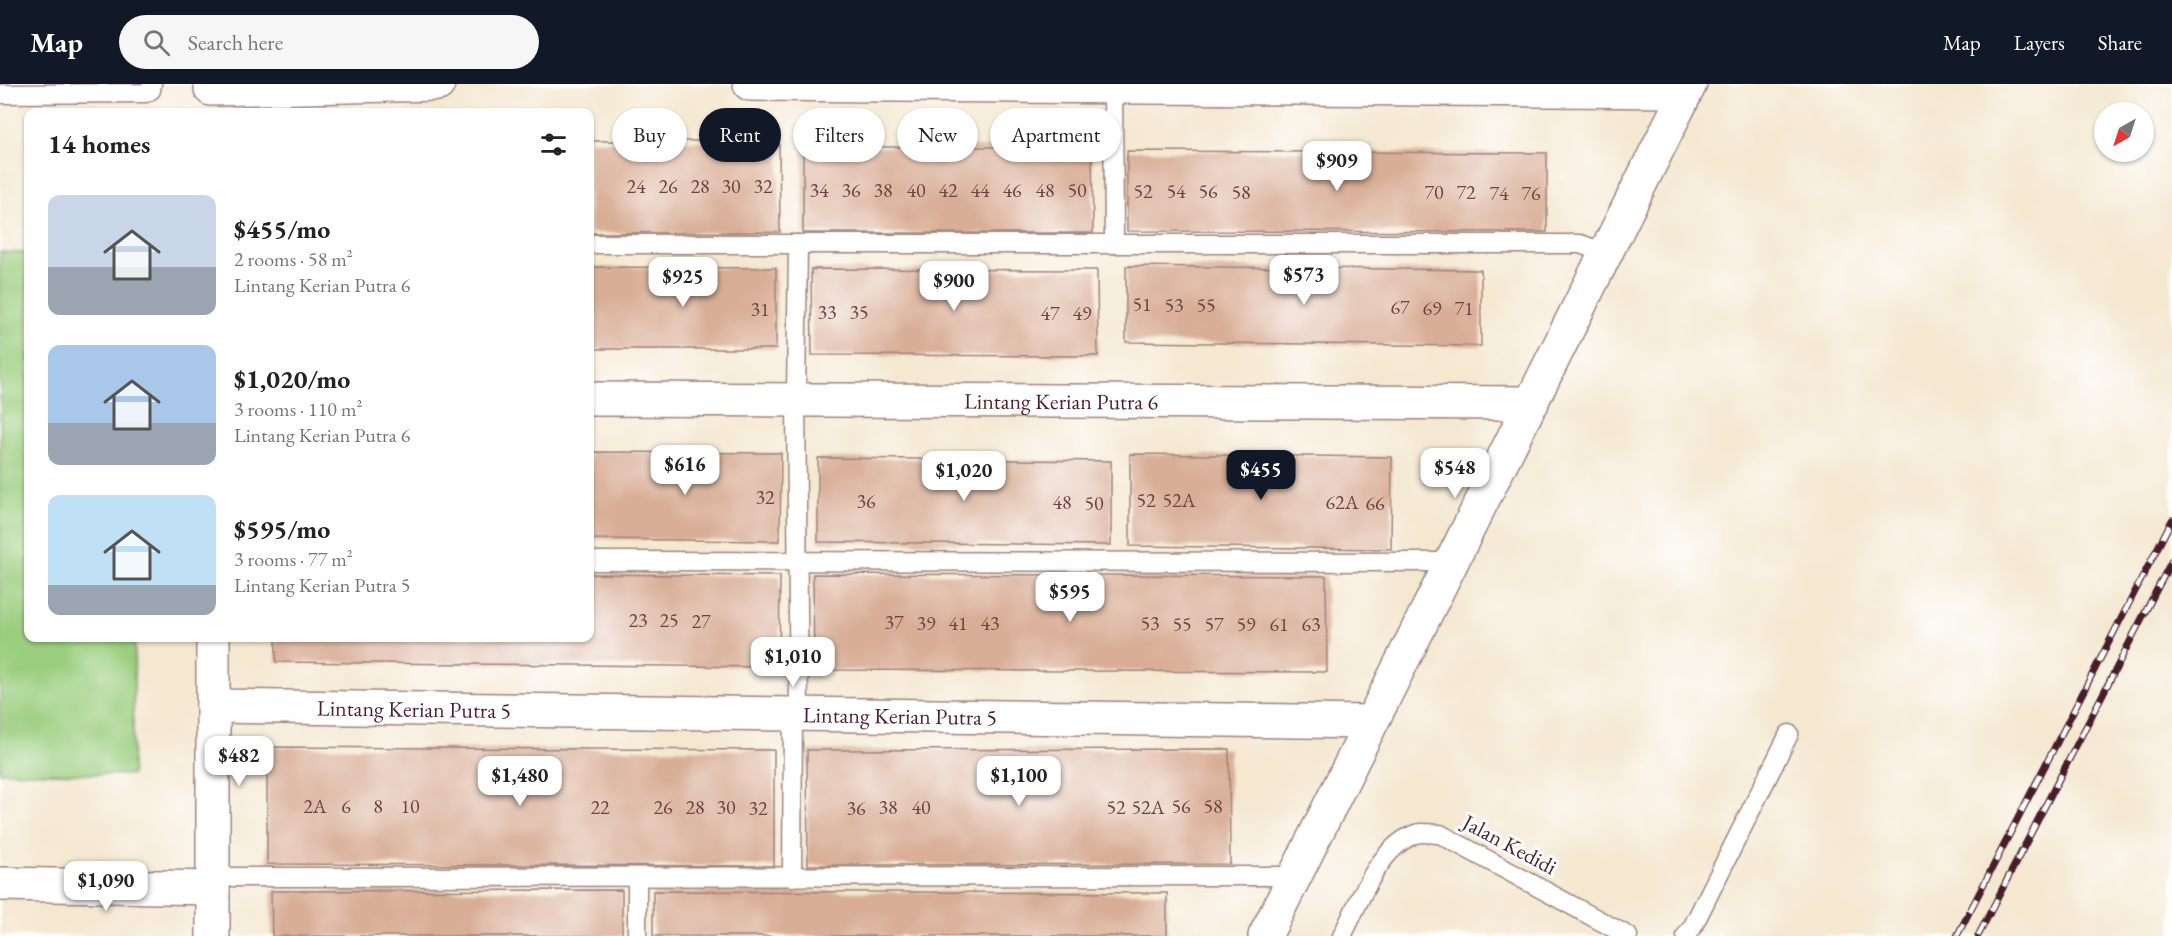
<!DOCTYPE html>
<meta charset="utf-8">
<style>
body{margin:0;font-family:"EB Garamond",serif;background:#f6f6f6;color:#222;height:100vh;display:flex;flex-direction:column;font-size:22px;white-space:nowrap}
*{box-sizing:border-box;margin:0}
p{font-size:20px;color:#767676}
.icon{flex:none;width:33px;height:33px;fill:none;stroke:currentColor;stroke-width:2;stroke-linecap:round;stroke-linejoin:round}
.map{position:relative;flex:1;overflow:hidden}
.side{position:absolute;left:24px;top:24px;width:570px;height:534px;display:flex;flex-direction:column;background:#fff;border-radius:12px;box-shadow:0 2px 4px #0004}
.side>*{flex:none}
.top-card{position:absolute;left:612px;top:24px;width:570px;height:54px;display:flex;gap:12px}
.needle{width:39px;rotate:219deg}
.controls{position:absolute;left:2094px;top:18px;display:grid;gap:12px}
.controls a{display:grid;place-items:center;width:60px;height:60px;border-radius:50%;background:#fff;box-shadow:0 2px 4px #0004;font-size:30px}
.price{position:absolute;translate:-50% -51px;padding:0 14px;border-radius:12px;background:#fff;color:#222;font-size:20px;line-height:39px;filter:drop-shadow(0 2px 3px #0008)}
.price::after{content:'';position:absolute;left:50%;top:36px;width:18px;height:14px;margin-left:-9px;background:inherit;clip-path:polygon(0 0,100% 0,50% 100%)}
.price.on{background:#111827;color:#fff}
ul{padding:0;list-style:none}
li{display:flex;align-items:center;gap:18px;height:150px;padding:0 24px}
li span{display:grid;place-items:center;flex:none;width:168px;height:120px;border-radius:12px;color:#555}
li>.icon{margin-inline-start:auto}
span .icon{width:72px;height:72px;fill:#fffc;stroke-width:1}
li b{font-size:26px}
h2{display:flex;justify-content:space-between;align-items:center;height:72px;padding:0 24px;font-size:26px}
.tag{padding:0 21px;border-radius:27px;background:#fff;box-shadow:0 2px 4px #0004;font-size:21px;line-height:54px}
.tag.on{background:#111827;color:#fff}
header{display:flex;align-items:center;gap:36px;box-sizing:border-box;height:84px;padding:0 30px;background:#111827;color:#fff}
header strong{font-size:28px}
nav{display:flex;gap:33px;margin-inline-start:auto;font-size:21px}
.search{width:420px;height:54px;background:#f6f6f6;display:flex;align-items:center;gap:15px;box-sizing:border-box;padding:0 21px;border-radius:33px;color:#767676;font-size:22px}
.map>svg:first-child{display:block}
.green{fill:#9acd7d;stroke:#727654;stroke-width:1.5}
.building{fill:#d9ae96}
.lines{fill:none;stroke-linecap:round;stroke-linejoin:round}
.service-casing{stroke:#9f847e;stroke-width:21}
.minor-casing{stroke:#9f847e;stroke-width:36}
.service{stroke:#fff;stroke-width:18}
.minor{stroke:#fff;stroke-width:33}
.rail-casing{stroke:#4a1f2b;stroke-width:7}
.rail{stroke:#fff;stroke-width:4.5;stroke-dasharray:14;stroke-linecap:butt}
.labels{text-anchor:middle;stroke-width:6;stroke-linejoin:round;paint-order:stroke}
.number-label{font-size:20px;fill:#6e4346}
.street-label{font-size:22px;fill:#4a1f2b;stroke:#fff}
</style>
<header>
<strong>Map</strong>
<div class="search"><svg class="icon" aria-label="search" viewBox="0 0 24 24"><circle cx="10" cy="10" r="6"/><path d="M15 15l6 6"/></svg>Search here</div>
<nav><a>Map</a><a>Layers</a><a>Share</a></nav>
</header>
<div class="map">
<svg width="2172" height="852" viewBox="0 0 2172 852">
<rect width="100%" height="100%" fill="#fff"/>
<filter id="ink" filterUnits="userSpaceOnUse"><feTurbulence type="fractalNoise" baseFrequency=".0167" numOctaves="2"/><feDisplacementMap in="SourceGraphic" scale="12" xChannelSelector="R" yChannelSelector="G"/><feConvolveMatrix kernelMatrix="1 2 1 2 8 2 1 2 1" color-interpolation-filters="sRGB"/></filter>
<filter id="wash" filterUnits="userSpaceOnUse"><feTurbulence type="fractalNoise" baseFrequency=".008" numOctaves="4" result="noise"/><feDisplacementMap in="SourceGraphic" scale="24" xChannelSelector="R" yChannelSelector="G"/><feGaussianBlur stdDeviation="1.35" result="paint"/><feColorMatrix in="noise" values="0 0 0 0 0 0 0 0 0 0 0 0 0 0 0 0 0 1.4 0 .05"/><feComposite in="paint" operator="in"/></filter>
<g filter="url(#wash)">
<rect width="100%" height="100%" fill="#f4e8d1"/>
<path class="green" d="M 0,168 L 28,169 L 28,554 L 135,554 L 132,691 L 0,688 Z"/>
<g id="blocks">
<g class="building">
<path d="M 590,57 L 779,57 L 780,148 L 590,149 Z"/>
<path d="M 803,63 L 1092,63 L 1093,149 L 803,149 Z"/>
<path d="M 1127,67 L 1547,69 L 1547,148 L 1127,147 Z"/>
<path d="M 1126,182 L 1481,186 L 1481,262 L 1126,258 Z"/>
<path d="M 590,183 L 776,184 L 776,265 L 590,265 Z"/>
<path d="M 811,185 L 1097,186 L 1098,272 L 812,271 Z"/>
<path d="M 590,368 L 781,369 L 780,457 L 590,455 Z"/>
<path d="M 1130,370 L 1392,373 L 1391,465 L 1130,462 Z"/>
<path d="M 818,374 L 1111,377 L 1111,461 L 818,458 Z"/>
<path d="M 590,490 L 780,492 L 779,583 L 276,578 L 276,554 L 590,554 Z"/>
<path d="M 813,490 L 1326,492 L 1327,588 L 814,586 Z"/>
<path d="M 267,663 L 774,666 L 774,782 L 267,780 Z"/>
<path d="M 1229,665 L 1230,780 L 808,781 L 807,666 Z"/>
<path d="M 622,806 L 622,852 L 272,852 L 271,807 Z"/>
<path d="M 653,807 L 1167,809 L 1167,852 L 653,852 Z"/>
</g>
</g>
</g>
<g filter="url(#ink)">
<use href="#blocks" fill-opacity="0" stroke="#9f847e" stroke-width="1.5"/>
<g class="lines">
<defs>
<g id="service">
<path d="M 1113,0 L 1114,160"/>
<path d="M 0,10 L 146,9 L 151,6 L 152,0"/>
<path d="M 590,160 L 1580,160 L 1606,169"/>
<path d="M 798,160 L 796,315 L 799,630"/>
<path d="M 590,477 L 1452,478"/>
<path d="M 213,793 L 1295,792"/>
<path d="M 637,793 L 637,852"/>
<path d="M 792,793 L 793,630"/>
<path d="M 1342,852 C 1359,819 1377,766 1413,751 C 1420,747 1432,750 1440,750 L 1628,852"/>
<path d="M 1686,852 L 1693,842 L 1789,650"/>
</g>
<g id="minor">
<path d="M 750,0 L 1686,7"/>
<path d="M 211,5 L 438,0"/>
<path id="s1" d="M 590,315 L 1532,319"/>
<path d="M 213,554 L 213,852"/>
<path id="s2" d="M 213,622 L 1371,638"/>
<path d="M 0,800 L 213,804"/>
<path d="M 1265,852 L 1690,0"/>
</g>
</defs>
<use href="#service" class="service-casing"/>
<use href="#minor" class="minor-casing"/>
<use href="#service" class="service"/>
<use href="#minor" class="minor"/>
<defs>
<g id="rail">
<path d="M 1957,852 L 2172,436"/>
<path d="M 1978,852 L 2172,476"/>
</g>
</defs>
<use href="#rail" class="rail-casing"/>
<use href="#rail" class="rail"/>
</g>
</g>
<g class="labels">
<g class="number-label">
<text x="636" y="109">24</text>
<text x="668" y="109">26</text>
<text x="700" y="109">28</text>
<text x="731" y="109">30</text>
<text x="763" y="109">32</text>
<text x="819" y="113">34</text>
<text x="851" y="113">36</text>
<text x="883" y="113">38</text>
<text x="916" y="113">40</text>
<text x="948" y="113">42</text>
<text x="980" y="113">44</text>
<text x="1012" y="113">46</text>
<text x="1045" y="113">48</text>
<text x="1077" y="113">50</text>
<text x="1143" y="114">52</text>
<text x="1176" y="114">54</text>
<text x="1208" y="114">56</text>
<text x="1241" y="115">58</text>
<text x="1434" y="115">70</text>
<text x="1466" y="115">72</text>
<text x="1499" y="116">74</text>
<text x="1531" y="116">76</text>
<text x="1142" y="227">51</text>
<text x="1174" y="228">53</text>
<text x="1206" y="228">55</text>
<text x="1400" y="230">67</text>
<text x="1432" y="231">69</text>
<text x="1464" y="231">71</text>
<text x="760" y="232">31</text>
<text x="827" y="235">33</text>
<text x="859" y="235">35</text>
<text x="1050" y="236">47</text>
<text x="1082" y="236">49</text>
<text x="765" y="420">32</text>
<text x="1146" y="423">52</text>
<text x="1179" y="423">52A</text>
<text x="866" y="424">36</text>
<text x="1062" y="425">48</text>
<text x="1342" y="425">62A</text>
<text x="1094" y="426">50</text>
<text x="1375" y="426">66</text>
<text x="638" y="543">23</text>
<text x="669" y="543">25</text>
<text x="701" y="544">27</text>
<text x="894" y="545">37</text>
<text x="926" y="546">39</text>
<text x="958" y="546">41</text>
<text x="990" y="546">43</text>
<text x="1150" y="546">53</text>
<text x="1182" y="547">55</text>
<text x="1214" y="547">57</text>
<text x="1246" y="547">59</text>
<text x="1279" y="547">61</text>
<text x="1311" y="547">63</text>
<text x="315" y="729">2A</text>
<text x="346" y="729">6</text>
<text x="378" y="729">8</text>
<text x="410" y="729">10</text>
<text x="1181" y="729">56</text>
<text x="1213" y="729">58</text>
<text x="600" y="730">22</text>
<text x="663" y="730">26</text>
<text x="695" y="730">28</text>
<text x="726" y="730">30</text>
<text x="888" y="730">38</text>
<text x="921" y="730">40</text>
<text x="1116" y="730">52</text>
<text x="1148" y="730">52A</text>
<text x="758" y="731">32</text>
<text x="856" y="731">36</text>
</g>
<g class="street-label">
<text dy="8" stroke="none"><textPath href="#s1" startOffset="471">Lintang Kerian Putra 6</textPath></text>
<text dy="8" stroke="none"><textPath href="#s2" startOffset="201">Lintang Kerian Putra 5</textPath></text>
<text dy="8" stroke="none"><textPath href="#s2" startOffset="687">Lintang Kerian Putra 5</textPath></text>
<text transform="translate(1510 760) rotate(28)" y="8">Jalan Kedidi</text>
</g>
</g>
</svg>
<div class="controls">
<a><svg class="needle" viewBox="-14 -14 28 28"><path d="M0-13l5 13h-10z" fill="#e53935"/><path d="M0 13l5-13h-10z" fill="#767676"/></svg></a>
</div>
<b class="price" style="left:1337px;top:108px">$909</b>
<b class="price" style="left:1304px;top:222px">$573</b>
<b class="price" style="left:683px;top:224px">$925</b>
<b class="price" style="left:954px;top:228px">$900</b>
<b class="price" style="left:685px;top:412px">$616</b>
<b class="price" style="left:1455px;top:415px">$548</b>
<b class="price on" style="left:1261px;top:417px">$455</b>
<b class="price" style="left:964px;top:418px">$1,020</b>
<b class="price" style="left:1070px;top:539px">$595</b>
<b class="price" style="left:793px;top:604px">$1,010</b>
<b class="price" style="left:239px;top:703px">$482</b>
<b class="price" style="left:520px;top:723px">$1,480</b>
<b class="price" style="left:1019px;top:723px">$1,100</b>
<b class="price" style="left:106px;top:828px">$1,090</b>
<div class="top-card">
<a class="tag">Buy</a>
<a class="tag on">Rent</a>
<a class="tag">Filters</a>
<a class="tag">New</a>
<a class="tag">Apartment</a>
</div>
<section class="side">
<h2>14 homes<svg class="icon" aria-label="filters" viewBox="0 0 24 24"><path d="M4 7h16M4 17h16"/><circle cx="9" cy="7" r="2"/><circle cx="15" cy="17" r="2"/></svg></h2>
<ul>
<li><span style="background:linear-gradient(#c9d6e8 60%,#9aa5b1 0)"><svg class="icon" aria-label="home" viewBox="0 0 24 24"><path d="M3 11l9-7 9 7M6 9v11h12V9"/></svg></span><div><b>$455/mo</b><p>2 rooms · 58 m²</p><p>Lintang Kerian Putra 6</p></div></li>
<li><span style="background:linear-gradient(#a9c7e8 65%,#9aa5b1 0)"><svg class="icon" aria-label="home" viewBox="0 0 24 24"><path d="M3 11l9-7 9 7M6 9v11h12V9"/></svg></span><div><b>$1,020/mo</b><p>3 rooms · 110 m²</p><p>Lintang Kerian Putra 6</p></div></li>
<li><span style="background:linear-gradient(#bfe0f5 75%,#9aa5b1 0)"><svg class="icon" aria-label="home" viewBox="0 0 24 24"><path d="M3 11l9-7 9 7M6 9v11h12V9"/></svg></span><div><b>$595/mo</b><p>3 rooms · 77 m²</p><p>Lintang Kerian Putra 5</p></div></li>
</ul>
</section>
</div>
